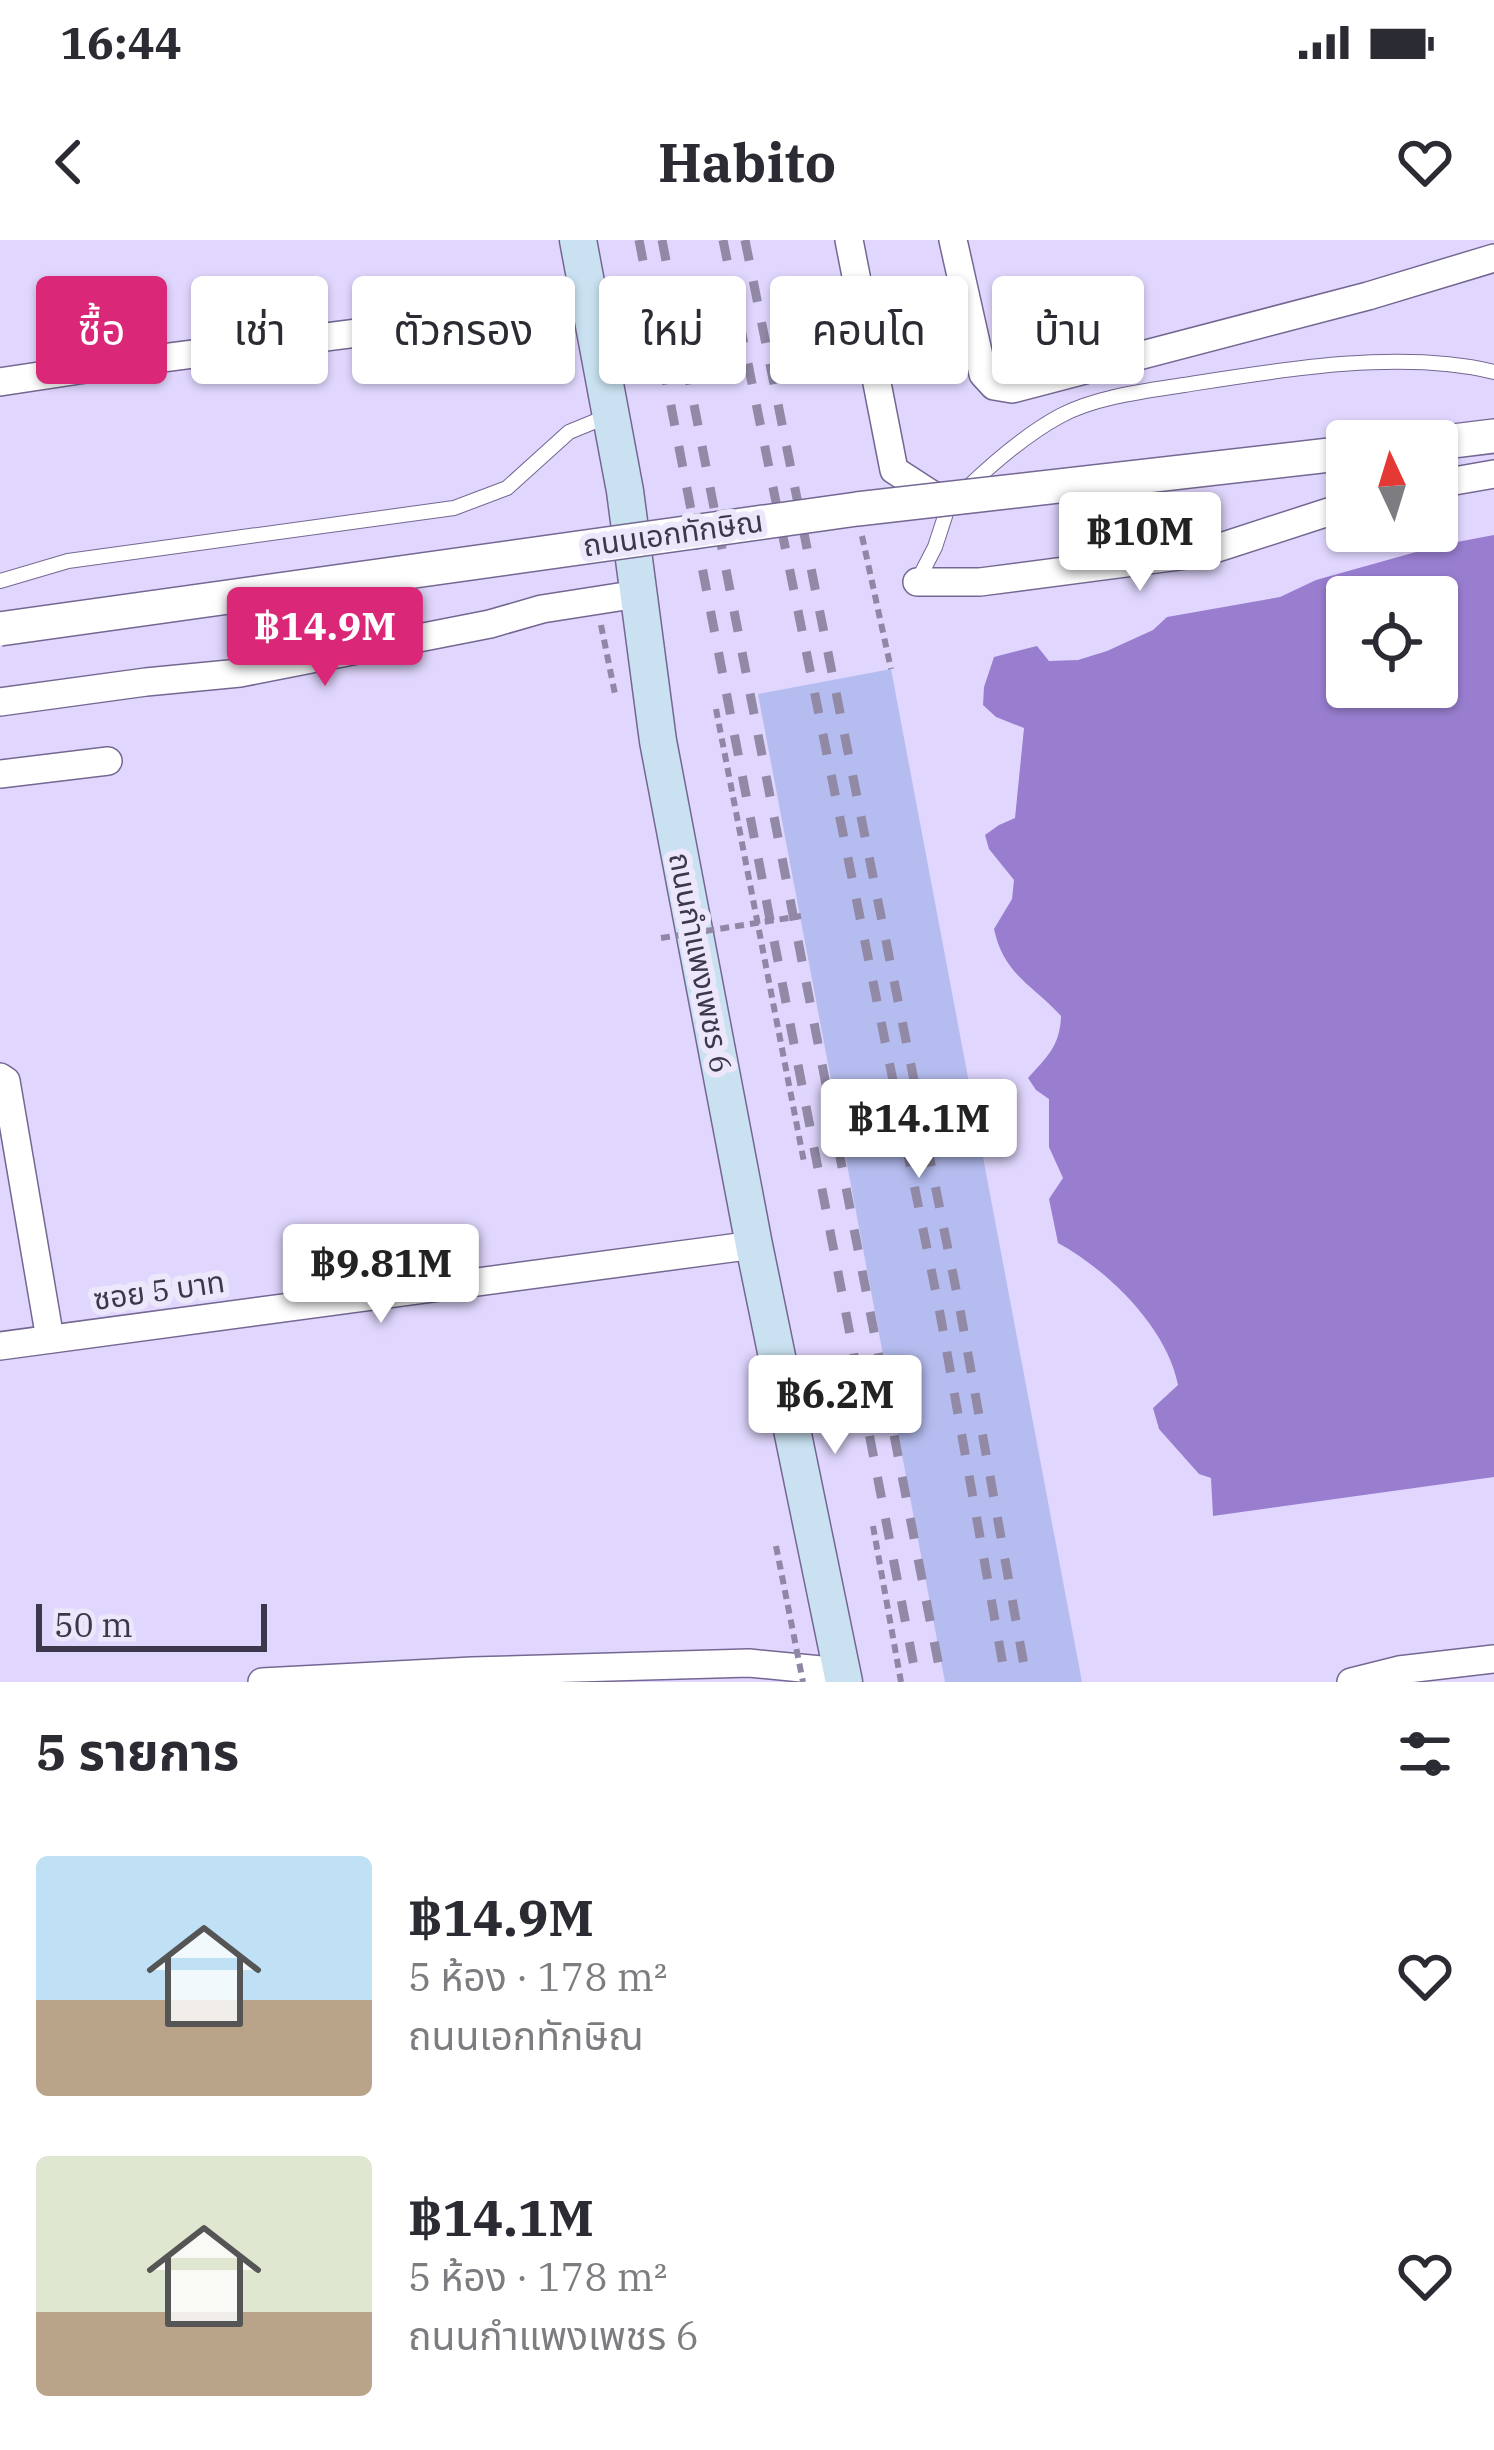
<!DOCTYPE html>
<html lang="th">
<meta charset="utf-8">
<style>
body{margin:0;font-family:"IBM Plex Serif","Noto Sans Thai",serif;background:#f7f7f7;color:#2b2b33;height:100vh;display:flex;flex-direction:column;font-size:45px;white-space:nowrap}
*{box-sizing:border-box;margin:0}
p{font-size:39px;color:#7c7c81}
.icon{flex:none;width:66px;height:66px;fill:none;stroke:currentColor;stroke-width:2;stroke-linecap:round;stroke-linejoin:round}
.map{position:relative;height:1442px;overflow:hidden}
.panel{display:flex;flex-direction:column;background:#fff;flex:1}
.panel>*{flex:none}
.hud{position:absolute;left:36px;top:36px;width:1422px;height:108px;display:flex;gap:24px}
.needle{width:78px;rotate:356deg}
.fabs{position:absolute;left:1326px;top:180px;display:grid;gap:24px}
.fabs a{display:grid;place-items:center;width:132px;height:132px;border-radius:12px;background:#fff;box-shadow:0 3px 9px #0004;font-size:60px}
.scale{position:absolute;left:36px;bottom:30px;width:231px;box-sizing:border-box;padding-left:12px;border:6px solid #3c374a;border-top:0;font-size:33px;line-height:42px;white-space:nowrap;color:#3c374a;-webkit-text-stroke:9px #ede7fb;paint-order:stroke}
.price{position:absolute;translate:-50% -102px;padding:0 27px;border-radius:12px;background:#fff;color:#222;font-size:39px;line-height:78px;filter:drop-shadow(0 3px 6px #0008)}
.price::after{content:'';position:absolute;left:50%;top:72px;width:36px;height:27px;margin-left:-18px;background:inherit;clip-path:polygon(0 0,100% 0,50% 100%)}
.price.on{background:#db2777;color:#fff}
ul{padding:0;list-style:none}
li{display:flex;align-items:center;gap:36px;height:300px;padding:0 36px}
li span{display:grid;place-items:center;flex:none;width:336px;height:240px;border-radius:12px;color:#555}
li>.icon{margin-inline-start:auto}
span .icon{width:144px;height:144px;fill:#fffc;stroke-width:1}
li b{font-size:51px}
h2{display:flex;justify-content:space-between;align-items:center;height:144px;padding:0 36px;font-size:51px}
.chip{padding:0 42px;border-radius:12px;background:#fff;box-shadow:0 3px 9px #0004;font-size:42px;line-height:108px}
.chip.on{background:#db2777;color:#fff}
.status{display:flex;justify-content:space-between;align-items:center;height:84px;padding:0 60px;background:#fff;direction:ltr}
.status svg{height:33px;fill:currentColor}
header{display:flex;justify-content:space-between;align-items:center;height:156px;padding:0 36px;background:#fff;font-size:54px;font-weight:800}
.map>svg:first-child{display:block}
.water{fill:#997ed0;fill-rule:evenodd}
.building{fill:#b5bdf0}
.lines{fill:none;stroke-linecap:round;stroke-linejoin:round}
.service-casing{stroke:#746792;stroke-width:16}
.minor-casing{stroke:#746792;stroke-width:30}
.tertiary-casing{stroke:#746792;stroke-width:36}
.secondary-casing{stroke:#746792;stroke-width:39}
.path{stroke:#8f87a5;stroke-width:6;stroke-dasharray:9 6;stroke-linecap:butt}
.service{stroke:#fff;stroke-width:14}
.minor{stroke:#fff;stroke-width:27}
.tertiary{stroke:#fff;stroke-width:33}
.secondary{stroke:#c9e1f0;stroke-width:36}
.rail{stroke:#9189a6;stroke-width:9;stroke-dasharray:21 21;stroke-linecap:butt}
.tertiary-bridge-casing{stroke:#746792;stroke-width:36;stroke-linecap:butt}
.path-bridge{stroke:#8f87a5;stroke-width:6;stroke-dasharray:9 6;stroke-linecap:butt}
.tertiary-bridge{stroke:#fff;stroke-width:33}
.labels{text-anchor:middle;stroke-width:12;stroke-linejoin:round;paint-order:stroke}
.street-label{font-size:30px;fill:#3c374a;stroke:#ede7fb}
</style>
<div class="status"><b>16:44</b><svg viewBox="0 0 49 12"><path d="M0 12V9h3v3zM5 12V6h3v6zM10 12V3h3v9zM15 12V0h3v12zM26 1h20v11H26zM47 4h2v5h-2z"/></svg></div>
<header><svg class="icon" aria-label="back" viewBox="0 0 24 24"><path d="M15 5l-7 7 7 7"/></svg>Habito<svg class="icon" aria-label="heart" viewBox="0 0 24 24"><path d="M12 20l-8-8c-3-5 5-10 8-4 3-6 11-1 8 4z"/></svg></header>
<div class="map">
<svg width="1494" height="1442" viewBox="0 0 1494 1442">
<rect width="100%" height="100%" fill="#e1d7fe"/>
<path class="water" d="M 1494,295 L 1494,1237 L 1213,1276 L 1211,1238 L 1199,1234 L 1159,1189 L 1153,1168 L 1178,1145 C 1167,1088 1108,1030 1058,1003 L 1049,959 L 1063,938 L 1049,907 L 1049,859 L 1036,850 L 1028,838 C 1047,817 1060,806 1061,776 C 1031,743 1004,735 994,689 L 1012,659 L 1014,640 L 989,609 L 985,595 L 999,585 L 1015,578 L 1024,488 L 996,477 L 983,465 L 984,447 L 994,417 L 1037,406 L 1049,421 L 1078,420 L 1107,411 L 1153,390 L 1167,377 L 1280,357 L 1316,340 L 1441,305 ZM 1347,357 L 1437,357 L 1437,447 L 1347,447 Z"/>
<path class="building" d="M 891,429 L 1082,1442 L 945,1442 L 758,454 Z"/>
<g class="lines">
<defs>
<g id="service">
<path d="M 966,249 C 994,222 1025,195 1060,176 C 1095,157 1145,151 1184,145 C 1278,130 1401,109 1494,132"/>
<path d="M 0,341 L 68,321 L 454,268 L 507,248 L 569,192 L 608,176"/>
<path d="M 917,342 L 935,307 L 949,264"/>
</g>
<g id="minor">
<path d="M 849,0 L 894,230 L 945,263"/>
<path d="M 953,0 L 983,134 L 994,146 L 1012,149 L 1368,56 L 1494,18"/>
<path d="M 0,142 L 139,121 L 404,87"/>
<path d="M 1437,244 L 1494,234"/>
<path d="M 917,342 L 980,342 L 1202,313 L 1347,266"/>
<path d="M 0,462 L 146,442 L 240,433 L 490,384 L 542,369 L 638,354"/>
<path d="M 0,534 L 108,521"/>
<path d="M 0,837 L 6,841 L 50,1099"/>
<path d="M 0,1106 L 754,1005"/>
<path d="M 262,1442 L 472,1431 L 749,1423 L 842,1432"/>
<path d="M 1351,1442 L 1399,1430 L 1494,1419"/>
</g>
<path id="tertiary" d="M 1437,203 L 1494,196"/>
<path id="secondary" d="M 578,0 L 625,251 L 658,501 L 754,1005 L 844,1442"/>
</defs>
<use href="#service" class="service-casing"/>
<use href="#minor" class="minor-casing"/>
<use href="#tertiary" class="tertiary-casing"/>
<use href="#secondary" class="secondary-casing"/>
<g class="path">
<path d="M 862,296 L 891,429"/>
<path d="M 601,385 L 615,454"/>
<path d="M 716,469 L 804,922"/>
<path d="M 873,1286 L 901,1442"/>
</g>
<use href="#service" class="service"/>
<use href="#minor" class="minor"/>
<use href="#tertiary" class="tertiary"/>
<use href="#secondary" class="secondary"/>
<g class="rail">
<path d="M 639,0 L 917,1442"/>
<path d="M 662,0 L 942,1442"/>
<path d="M 723,0 L 939,1068 L 1006,1442"/>
<path d="M 745,0 L 959,1064 L 1027,1442"/>
</g>
<defs>
<path id="tertiary-bridge" d="M 0,389 L 857,269 L 1347,213"/>
</defs>
<use href="#tertiary-bridge" class="tertiary-bridge-casing"/>
<g class="path-bridge">
<path d="M 661,698 L 801,676"/>
<path d="M 776,1306 L 803,1442"/>
</g>
<use href="#tertiary-bridge" class="tertiary-bridge"/>
</g>
<g class="labels">
<g class="street-label">
<text transform="translate(673 294) rotate(-8)" y="10">ถนนเอกทักษิณ</text>
<text transform="translate(700 723) rotate(79)" y="10">ถนนกำแพงเพชร 6</text>
<text transform="translate(159 1051) rotate(-8)" y="10">ซอย 5 บาท</text>
</g>
</g>
</svg>
<div class="fabs">
<a><svg class="needle" viewBox="-14 -14 28 28"><path d="M0-13l5 13h-10z" fill="#e53935"/><path d="M0 13l5-13h-10z" fill="#7c7c81"/></svg></a>
<a><svg class="icon" aria-label="locate" viewBox="0 0 24 24"><circle cx="12" cy="12" r="6"/><path d="M12 2v4M12 18v4M2 12h4M18 12h4"/></svg></a>
</div>
<div class="scale">50 m</div>
<b class="price" style="left:1140px;top:354px">฿10M</b>
<b class="price on" style="left:325px;top:449px">฿14.9M</b>
<b class="price" style="left:919px;top:941px">฿14.1M</b>
<b class="price" style="left:381px;top:1086px">฿9.81M</b>
<b class="price" style="left:835px;top:1217px">฿6.2M</b>
<div class="hud">
<a class="chip on">ซื้อ</a>
<a class="chip">เช่า</a>
<a class="chip">ตัวกรอง</a>
<a class="chip">ใหม่</a>
<a class="chip">คอนโด</a>
<a class="chip">บ้าน</a>
</div>
</div>
<section class="panel">
<h2>5 รายการ<svg class="icon" aria-label="filters" viewBox="0 0 24 24"><path d="M4 7h16M4 17h16"/><circle cx="9" cy="7" r="2"/><circle cx="15" cy="17" r="2"/></svg></h2>
<ul>
<li><span style="background:linear-gradient(#bfe0f5 60%,#b9a48a 0)"><svg class="icon" aria-label="home" viewBox="0 0 24 24"><path d="M3 11l9-7 9 7M6 9v11h12V9"/></svg></span><div><b>฿14.9M</b><p>5 ห้อง · 178 m²</p><p>ถนนเอกทักษิณ</p></div><svg class="icon" aria-label="heart" viewBox="0 0 24 24"><path d="M12 20l-8-8c-3-5 5-10 8-4 3-6 11-1 8 4z"/></svg></li>
<li><span style="background:linear-gradient(#dfe7d0 65%,#b9a48a 0)"><svg class="icon" aria-label="home" viewBox="0 0 24 24"><path d="M3 11l9-7 9 7M6 9v11h12V9"/></svg></span><div><b>฿14.1M</b><p>5 ห้อง · 178 m²</p><p>ถนนกำแพงเพชร 6</p></div><svg class="icon" aria-label="heart" viewBox="0 0 24 24"><path d="M12 20l-8-8c-3-5 5-10 8-4 3-6 11-1 8 4z"/></svg></li>
</ul>
</section>
